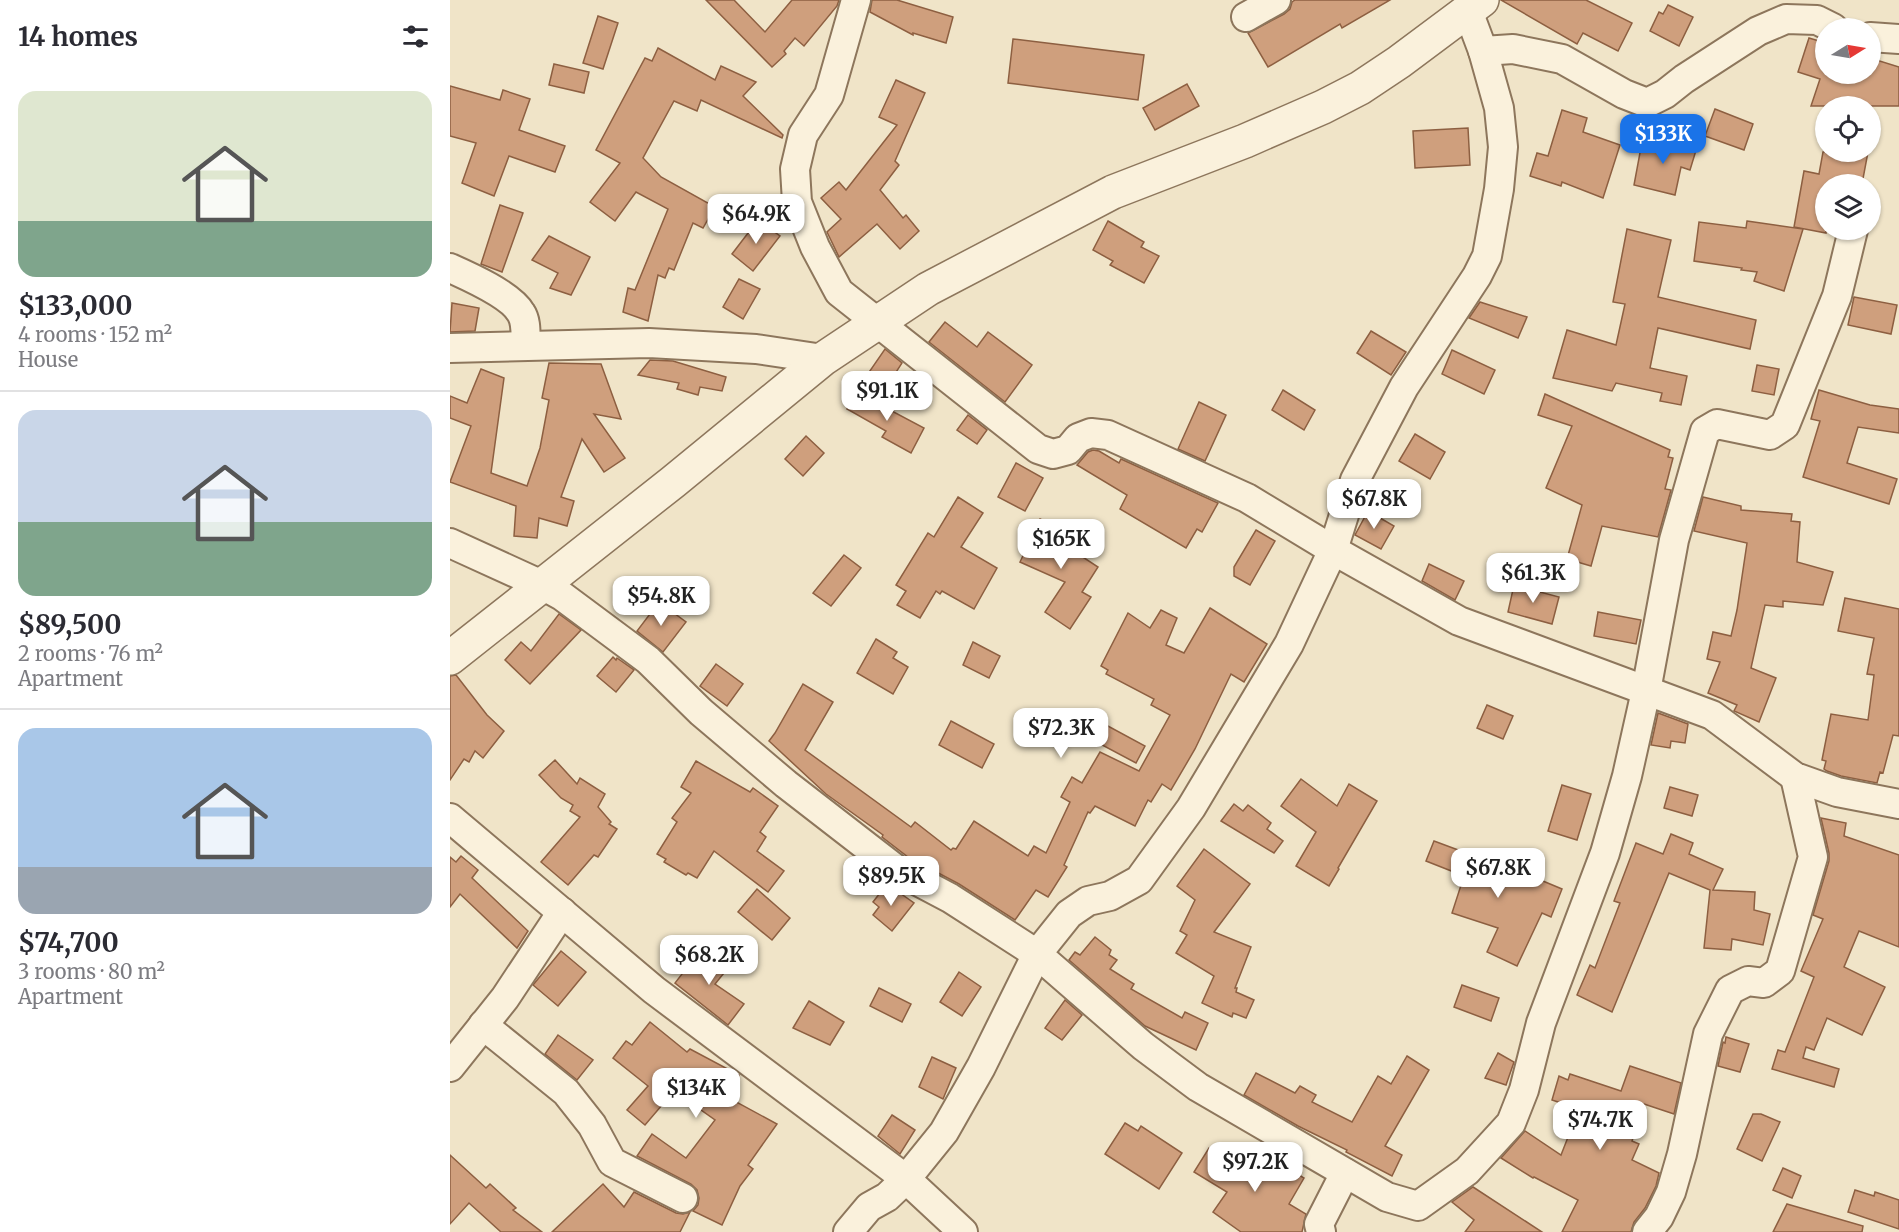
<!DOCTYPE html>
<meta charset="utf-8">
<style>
body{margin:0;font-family:Merriweather,serif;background:#f2f2f3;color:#2b2b33;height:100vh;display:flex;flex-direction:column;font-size:22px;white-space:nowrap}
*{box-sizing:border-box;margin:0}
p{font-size:20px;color:#7c7c81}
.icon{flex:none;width:33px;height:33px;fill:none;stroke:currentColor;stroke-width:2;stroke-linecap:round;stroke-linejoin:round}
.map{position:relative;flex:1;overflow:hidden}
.sheet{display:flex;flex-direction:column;background:#fff;width:450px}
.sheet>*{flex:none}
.needle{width:39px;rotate:79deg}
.tools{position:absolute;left:1365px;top:18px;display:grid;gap:12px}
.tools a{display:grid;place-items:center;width:66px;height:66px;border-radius:50%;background:#fff;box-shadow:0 2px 4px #0004;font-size:30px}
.price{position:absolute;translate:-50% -51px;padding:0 14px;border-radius:12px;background:#fff;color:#222;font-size:20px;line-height:39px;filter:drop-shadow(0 2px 3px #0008)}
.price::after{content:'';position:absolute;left:50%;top:36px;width:18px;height:14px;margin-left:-9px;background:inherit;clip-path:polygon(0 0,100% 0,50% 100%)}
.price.current{background:#1a73e8;color:#fff}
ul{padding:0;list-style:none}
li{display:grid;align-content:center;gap:12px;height:318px;padding:0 18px}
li+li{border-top:2px solid #e1e1e2}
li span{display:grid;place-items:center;height:186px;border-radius:18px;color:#555}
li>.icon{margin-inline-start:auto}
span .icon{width:108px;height:108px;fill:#fffc;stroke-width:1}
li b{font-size:26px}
h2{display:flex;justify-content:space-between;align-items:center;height:72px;padding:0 18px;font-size:26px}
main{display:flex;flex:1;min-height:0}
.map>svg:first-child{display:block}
.building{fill:#cf9f7d;stroke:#8d5f41;stroke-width:1.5}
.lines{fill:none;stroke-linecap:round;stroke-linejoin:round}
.minor-casing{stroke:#8d765c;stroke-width:32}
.tertiary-casing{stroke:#8d765c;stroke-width:36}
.minor{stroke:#faf1dc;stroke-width:28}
.tertiary{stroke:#faf1dc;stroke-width:33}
</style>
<main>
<section class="sheet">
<h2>14 homes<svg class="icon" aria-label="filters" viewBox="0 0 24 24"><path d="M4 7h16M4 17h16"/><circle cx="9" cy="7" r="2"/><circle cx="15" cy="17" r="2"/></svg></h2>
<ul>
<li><span style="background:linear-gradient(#dfe7d0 70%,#7fa58c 0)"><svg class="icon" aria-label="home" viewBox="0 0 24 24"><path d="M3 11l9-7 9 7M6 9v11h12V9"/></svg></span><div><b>$133,000</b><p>4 rooms · 152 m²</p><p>House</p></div></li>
<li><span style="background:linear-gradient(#c9d6e8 60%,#7fa58c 0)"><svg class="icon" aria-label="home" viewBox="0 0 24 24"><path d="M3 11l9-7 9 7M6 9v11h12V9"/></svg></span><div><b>$89,500</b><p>2 rooms · 76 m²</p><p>Apartment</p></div></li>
<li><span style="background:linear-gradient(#a9c7e8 75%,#9aa5b1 0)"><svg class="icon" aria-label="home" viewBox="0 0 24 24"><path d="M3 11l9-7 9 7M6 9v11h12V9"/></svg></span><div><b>$74,700</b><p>3 rooms · 80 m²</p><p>Apartment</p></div></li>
</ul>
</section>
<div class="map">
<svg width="1449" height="1232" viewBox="0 0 1449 1232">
<rect width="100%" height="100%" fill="#f0e4c8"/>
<g class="building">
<path d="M 256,0 L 284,0 L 315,32 L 342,0 L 389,0 L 387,6 L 354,46 L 345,38 L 334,51 L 336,54 L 322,67 Z"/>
<path d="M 422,0 L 447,0 L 503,17 L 496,43 L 463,33 L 463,35 L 420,12 Z"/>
<path d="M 845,0 L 940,0 L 892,28 L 890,24 L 818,67 L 798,33 L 834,14 L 840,9 L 842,2 Z"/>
<path d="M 1051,0 L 1136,0 L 1182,23 L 1168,51 L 1133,33 L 1127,44 Z"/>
<path d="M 1218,5 L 1243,17 L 1229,46 L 1200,31 L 1209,12 L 1213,14 Z"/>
<path d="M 148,16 L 168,23 L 153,69 L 133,63 Z"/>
<path d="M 1359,38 L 1376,43 L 1376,74 L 1420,74 L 1420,58 L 1449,67 L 1449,106 L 1361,106 L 1370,79 L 1348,72 Z"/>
<path d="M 563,39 L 694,55 L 688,100 L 558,83 Z"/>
<path d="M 208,48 L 265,80 L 271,66 L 306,82 L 293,96 L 333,135 L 332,138 L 251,100 L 247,111 L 224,101 L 193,158 L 211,177 L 265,207 L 253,228 L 243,223 L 224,270 L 219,268 L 215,278 L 208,275 L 198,321 L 173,312 L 178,288 L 185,290 L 218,209 L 186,192 L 165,221 L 140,202 L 170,163 L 146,150 L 195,58 L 202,61 Z"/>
<path d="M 104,64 L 139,72 L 134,93 L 99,85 Z"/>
<path d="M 446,80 L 475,93 L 445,161 L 449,165 L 430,190 L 453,218 L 456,215 L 469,231 L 450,249 L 427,224 L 389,257 L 377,232 L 391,219 L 371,198 L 389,182 L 396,190 L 447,125 L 429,117 Z"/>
<path d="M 737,84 L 749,106 L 705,130 L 693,108 Z"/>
<path d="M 0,86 L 50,100 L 53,90 L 80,99 L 69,130 L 115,146 L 105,172 L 59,156 L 44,196 L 12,183 L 26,143 L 0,136 Z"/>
<path d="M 1265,109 L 1303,124 L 1294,150 L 1255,136 Z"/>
<path d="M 1112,110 L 1137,118 L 1133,132 L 1170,145 L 1153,198 L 1112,182 L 1111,186 L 1080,176 L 1087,153 L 1098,156 Z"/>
<path d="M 1018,128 L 1020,165 L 965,168 L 963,131 Z"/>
<path d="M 1217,138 L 1247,147 L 1240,170 L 1231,167 L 1225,195 L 1184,185 L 1192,142 L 1214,149 Z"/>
<path d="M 1373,152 L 1418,152 L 1412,184 L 1376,184 L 1376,233 L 1344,227 L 1354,171 L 1369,174 Z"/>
<path d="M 50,205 L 73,213 L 52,272 L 31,264 Z"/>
<path d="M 308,220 L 330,236 L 303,271 L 282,254 Z"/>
<path d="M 658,221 L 694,242 L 691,247 L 709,256 L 694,283 L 660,265 L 663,261 L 643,250 Z"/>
<path d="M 1297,221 L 1353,229 L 1334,291 L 1304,281 L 1307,272 L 1291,270 L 1292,268 L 1244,261 L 1249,222 L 1296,228 Z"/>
<path d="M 1177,229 L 1221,240 L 1208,297 L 1306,320 L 1300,349 L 1208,328 L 1200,368 L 1237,376 L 1231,405 L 1210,401 L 1212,393 L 1166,383 L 1162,391 L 1103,378 L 1117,330 L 1166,345 L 1175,304 L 1163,302 Z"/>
<path d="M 99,236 L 140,257 L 121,295 L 100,288 L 108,273 L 82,260 Z"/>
<path d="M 289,279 L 310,289 L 293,319 L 273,307 Z"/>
<path d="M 1404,297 L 1447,305 L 1441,334 L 1398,325 Z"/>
<path d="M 1030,302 L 1077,317 L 1068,338 L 1019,318 Z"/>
<path d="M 2,303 L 29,308 L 25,331 L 0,332 Z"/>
<path d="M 495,322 L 527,347 L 538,332 L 582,365 L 555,402 L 479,342 Z"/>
<path d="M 921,331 L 956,352 L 941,375 L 907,353 Z"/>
<path d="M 435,349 L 452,363 L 434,391 L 415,378 Z"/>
<path d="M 1002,350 L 1045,370 L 1034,394 L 992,374 Z"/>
<path d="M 200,360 L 223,361 L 276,377 L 272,391 L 250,387 L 248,395 L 227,389 L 229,383 L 188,375 Z"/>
<path d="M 99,363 L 151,364 L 171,419 L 144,414 L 175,458 L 154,472 L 132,439 L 111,497 L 124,501 L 117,526 L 89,518 L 87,538 L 64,536 L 66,506 L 0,482 L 21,426 L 0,418 L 0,396 L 17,403 L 31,369 L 54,378 L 41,473 L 77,486 L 90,448 L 99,400 L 92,398 Z"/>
<path d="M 1307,365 L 1329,369 L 1324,395 L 1302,391 Z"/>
<path d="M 833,390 L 865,410 L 854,430 L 822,410 Z"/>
<path d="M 1369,390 L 1420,405 L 1449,409 L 1449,433 L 1408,427 L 1397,463 L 1447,479 L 1439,504 L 1353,477 L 1370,421 L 1361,419 Z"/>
<path d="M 406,392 L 474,428 L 461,453 L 432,437 L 436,431 L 397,409 Z"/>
<path d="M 1095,394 L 1220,450 L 1218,457 L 1223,458 L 1215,489 L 1221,490 L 1208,537 L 1152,526 L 1141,566 L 1117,559 L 1132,505 L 1096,488 L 1122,426 L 1088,415 Z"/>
<path d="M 749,402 L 776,415 L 755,461 L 728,449 Z"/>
<path d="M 518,415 L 537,430 L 527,444 L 507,430 Z"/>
<path d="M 965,434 L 995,452 L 980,479 L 949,461 Z"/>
<path d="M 356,436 L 374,453 L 353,476 L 335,459 Z"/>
<path d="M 643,450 L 649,451 L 669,463 L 671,459 L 768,503 L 752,532 L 747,529 L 736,548 L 670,509 L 677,495 L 627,465 L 638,452 Z"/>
<path d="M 566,463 L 593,478 L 575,511 L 548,497 Z"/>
<path d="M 508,497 L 533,513 L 511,547 L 547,568 L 524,609 L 492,591 L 490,594 L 486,591 L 470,618 L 447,605 L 456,591 L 446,585 L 478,533 L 484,537 Z"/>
<path d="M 1253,497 L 1291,506 L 1291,510 L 1342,514 L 1341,521 L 1350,522 L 1347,562 L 1383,572 L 1373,605 L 1333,601 L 1333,607 L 1315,605 L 1301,668 L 1326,678 L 1309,722 L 1284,711 L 1287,705 L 1258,693 L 1270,662 L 1257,659 L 1263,632 L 1281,636 L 1287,610 L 1297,543 L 1244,531 Z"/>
<path d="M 918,511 L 944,526 L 931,549 L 905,535 Z"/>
<path d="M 590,519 L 625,536 L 619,548 L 648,567 L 632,592 L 641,597 L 620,629 L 595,612 L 615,582 L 570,562 Z"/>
<path d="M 806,530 L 825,541 L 800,585 L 784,576 L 784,567 Z"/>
<path d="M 394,555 L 411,568 L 381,606 L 363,593 Z"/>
<path d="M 979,564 L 1014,581 L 1005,600 L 972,581 Z"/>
<path d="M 1064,585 L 1109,597 L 1102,624 L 1058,612 Z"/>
<path d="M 1395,598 L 1449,609 L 1449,736 L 1443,735 L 1433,773 L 1430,772 L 1427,783 L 1391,776 L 1377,771 L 1374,769 L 1376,761 L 1372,760 L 1381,714 L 1418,720 L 1424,675 L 1417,674 L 1424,638 L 1388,631 Z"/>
<path d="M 209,602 L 236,622 L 213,652 L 187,631 Z"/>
<path d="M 760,608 L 817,644 L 794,682 L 781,674 L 745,749 L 721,790 L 712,784 L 701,802 L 698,800 L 685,826 L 645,806 L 640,813 L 638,812 L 614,865 L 617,867 L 598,897 L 586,890 L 565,920 L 509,884 L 458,857 L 432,837 L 433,835 L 376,794 L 319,741 L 325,733 L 353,684 L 383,702 L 355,750 L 461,827 L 465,822 L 501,850 L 503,848 L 506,849 L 524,821 L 578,856 L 584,846 L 596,853 L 620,802 L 611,797 L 622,777 L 632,783 L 650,752 L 689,771 L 720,715 L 701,705 L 704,699 L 656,674 L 658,670 L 651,666 L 678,613 L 700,628 L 711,610 L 727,618 L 716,645 L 734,653 Z"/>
<path d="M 1148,612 L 1191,620 L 1186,644 L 1144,636 Z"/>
<path d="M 109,614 L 131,630 L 80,684 L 55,660 L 71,642 L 81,651 Z"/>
<path d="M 426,639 L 447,652 L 443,658 L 458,667 L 443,694 L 407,673 Z"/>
<path d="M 523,642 L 550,656 L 539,678 L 513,665 Z"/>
<path d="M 163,657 L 166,660 L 167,658 L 184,670 L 166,692 L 147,676 Z"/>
<path d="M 266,664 L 293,684 L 277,706 L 250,686 Z"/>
<path d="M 6,675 L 37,715 L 54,731 L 33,758 L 25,751 L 19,762 L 14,759 L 0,780 L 0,676 Z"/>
<path d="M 1037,705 L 1063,716 L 1053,739 L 1027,728 Z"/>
<path d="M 632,712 L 695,746 L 686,763 L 622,729 Z"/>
<path d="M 1208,713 L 1238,724 L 1235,743 L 1221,741 L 1220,748 L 1201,745 Z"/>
<path d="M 501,721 L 544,744 L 532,768 L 489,745 Z"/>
<path d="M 105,760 L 127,784 L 130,778 L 155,794 L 148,807 L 161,822 L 159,824 L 167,829 L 148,857 L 144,855 L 118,885 L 91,862 L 130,817 L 120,811 L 123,805 L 111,798 L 89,775 Z"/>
<path d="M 246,761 L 300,792 L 303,788 L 328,806 L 310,832 L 316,837 L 307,851 L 334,871 L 318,892 L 264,851 L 247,878 L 238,873 L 236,875 L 214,862 L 216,859 L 207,854 L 227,822 L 222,818 L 241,793 L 231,787 Z"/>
<path d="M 851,779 L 887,806 L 899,784 L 927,801 L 888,868 L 889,869 L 879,886 L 846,866 L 866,832 L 831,806 Z"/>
<path d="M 1112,785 L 1141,794 L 1127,840 L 1098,831 Z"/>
<path d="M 1220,787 L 1248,795 L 1242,816 L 1214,808 Z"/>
<path d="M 784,804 L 793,811 L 798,805 L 821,823 L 817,829 L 833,841 L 824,853 L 771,821 Z"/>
<path d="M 1371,818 L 1396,823 L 1394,836 L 1449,855 L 1449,947 L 1409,931 L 1394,967 L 1435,987 L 1412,1035 L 1377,1018 L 1364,1050 L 1356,1047 L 1353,1058 L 1389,1069 L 1384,1087 L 1322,1069 L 1328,1050 L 1335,1052 L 1364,977 L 1351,971 L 1373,919 L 1363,915 L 1379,861 L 1379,853 Z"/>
<path d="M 1221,834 L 1243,843 L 1239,854 L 1273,869 L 1263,890 L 1305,892 L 1304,910 L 1320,914 L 1313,945 L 1282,939 L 1281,950 L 1254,948 L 1260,890 L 1219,873 L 1162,1012 L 1127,995 L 1140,965 L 1145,968 L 1170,903 L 1164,901 L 1186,843 L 1213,854 Z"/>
<path d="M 984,841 L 1027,857 L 1028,854 L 1112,889 L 1101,917 L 1092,913 L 1067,966 L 1037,952 L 1048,928 L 1002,913 L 1014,876 L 976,861 Z"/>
<path d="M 754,849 L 800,884 L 764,932 L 801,947 L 785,988 L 787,988 L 786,992 L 804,1000 L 796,1018 L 783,1013 L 782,1017 L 752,1003 L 764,976 L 726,953 L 737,935 L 730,931 L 745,900 L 727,886 Z"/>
<path d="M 11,856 L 28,870 L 22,878 L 78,931 L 67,948 L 10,894 L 0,907 L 0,857 L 6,862 Z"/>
<path d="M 437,884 L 464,903 L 442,931 L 423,915 L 429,907 L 423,902 Z"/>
<path d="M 307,889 L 340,918 L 322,940 L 288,912 Z"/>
<path d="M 645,937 L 661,950 L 659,955 L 667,960 L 660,969 L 684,984 L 681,989 L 732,1018 L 735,1012 L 758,1023 L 746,1050 L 695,1026 L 619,960 L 625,952 L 630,955 Z"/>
<path d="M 252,948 L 278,968 L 265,984 L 294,1004 L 278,1025 L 225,983 Z"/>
<path d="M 111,951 L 136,972 L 108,1006 L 83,985 Z"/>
<path d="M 509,972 L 531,987 L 512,1016 L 490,1002 Z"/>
<path d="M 1012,985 L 1049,998 L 1041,1021 L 1004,1007 Z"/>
<path d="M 429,988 L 461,1004 L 452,1022 L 420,1006 Z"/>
<path d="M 615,1000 L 632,1015 L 612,1040 L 595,1028 Z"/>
<path d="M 359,1001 L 394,1022 L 380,1045 L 343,1028 Z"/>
<path d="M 200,1022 L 237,1052 L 240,1049 L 289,1075 L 277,1097 L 327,1124 L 298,1165 L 303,1169 L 290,1186 L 272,1225 L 243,1211 L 248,1205 L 249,1198 L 247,1190 L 241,1184 L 187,1156 L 202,1134 L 236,1158 L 265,1120 L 224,1091 L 195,1125 L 177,1110 L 198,1086 L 163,1058 L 176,1041 L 182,1045 Z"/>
<path d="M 108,1035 L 143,1060 L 127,1080 L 95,1054 Z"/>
<path d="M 1276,1037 L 1299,1044 L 1290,1072 L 1268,1066 L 1273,1042 L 1275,1043 Z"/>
<path d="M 1048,1053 L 1064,1062 L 1056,1085 L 1035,1078 Z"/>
<path d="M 957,1056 L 979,1070 L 935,1146 L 952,1155 L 942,1176 L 896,1152 L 897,1150 L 848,1126 L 794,1095 L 806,1073 L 845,1093 L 850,1086 L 866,1095 L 862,1102 L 902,1122 L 928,1076 L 941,1084 Z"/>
<path d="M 482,1057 L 506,1068 L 493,1099 L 469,1087 Z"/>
<path d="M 1180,1066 L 1231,1083 L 1224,1114 L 1194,1104 L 1182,1141 L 1189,1144 L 1182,1160 L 1209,1173 L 1206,1186 L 1195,1208 L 1184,1222 L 1181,1232 L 1112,1232 L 1128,1200 L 1084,1177 L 1083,1178 L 1051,1158 L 1075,1131 L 1111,1155 L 1129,1109 L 1102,1100 L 1109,1076 L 1118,1080 L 1120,1074 L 1171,1091 Z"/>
<path d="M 1303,1114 L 1311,1114 L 1330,1122 L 1312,1161 L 1287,1149 Z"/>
<path d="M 442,1115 L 465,1130 L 450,1154 L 428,1136 Z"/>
<path d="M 675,1123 L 688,1131 L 691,1126 L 732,1153 L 709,1189 L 655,1154 Z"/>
<path d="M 815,1145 L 833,1155 L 829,1163 L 854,1178 L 839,1204 L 856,1214 L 852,1232 L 791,1232 L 763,1212 L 777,1192 L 744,1172 L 759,1148 L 799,1173 Z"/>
<path d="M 0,1155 L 36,1188 L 40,1184 L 66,1208 L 63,1210 L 92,1232 L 51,1232 L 19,1203 L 0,1224 Z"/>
<path d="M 1333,1168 L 1351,1176 L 1342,1198 L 1323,1190 Z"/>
<path d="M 153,1184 L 174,1207 L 184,1192 L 226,1213 L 233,1214 L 240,1212 L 230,1232 L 102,1232 Z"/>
<path d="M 1023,1187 L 1092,1232 L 1015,1232 L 1024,1220 L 1002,1202 Z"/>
<path d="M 1405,1190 L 1424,1196 L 1425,1192 L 1449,1200 L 1449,1229 L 1398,1212 Z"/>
<path d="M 1337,1204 L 1413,1226 L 1412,1232 L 1323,1232 Z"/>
</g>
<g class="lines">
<defs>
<g id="minor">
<path d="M 406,0 L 379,95 L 353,135 L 345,169 L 347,202 L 365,247 L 389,292 L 588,449 L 603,454 L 618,450 L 628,438 L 641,433 L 658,435 L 797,498 L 883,550 L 1009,621 L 1262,715 L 1345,777 L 1387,792 L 1449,804"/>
<path d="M 796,17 L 826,0"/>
<path d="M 1420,37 L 1449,39"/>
<path d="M 1033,51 L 1063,49 L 1112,59 L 1174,94 L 1197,103 L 1215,94 L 1234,79 L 1308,31 L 1336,19 L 1367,20 L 1383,28"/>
<path d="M 0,268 C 18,276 61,295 71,313 C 77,322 75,335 76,345"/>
<path d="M 0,348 L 199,343 L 306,349 L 373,359"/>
<path d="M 0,543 L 92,585 L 112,596 L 198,660 L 251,712 L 336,784 L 447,870 L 500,898 L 587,954 L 693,1046 L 748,1087 L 937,1197 L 968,1206 L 1017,1171 L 1061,1123 L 1074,1090 L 1091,1023 L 1155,853 L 1177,776 L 1196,691 L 1224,540 L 1255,431 L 1267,424 L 1320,435 L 1335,425 L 1387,296 L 1403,230"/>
<path d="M 0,818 L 204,990 L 456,1179 L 513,1232"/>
<path d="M 33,1025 L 116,1092 L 142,1125 L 162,1162 L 233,1198"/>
<path d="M 0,1067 L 55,998 L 112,912"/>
<path d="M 398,1232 L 419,1207 L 437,1197 L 456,1179 L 494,1132 L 531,1067 L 587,954 L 619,914 L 638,901 L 660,896 L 689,880 L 741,808 L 839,644 L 883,550 L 905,480 L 954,387 L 1027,276 L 1037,256 L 1049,189 L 1053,147 L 1049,108 L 1033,51 L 1018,11"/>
<path d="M 871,1232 L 869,1224 L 895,1173"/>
<path d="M 1197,1232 L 1209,1217 L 1221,1192 L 1232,1154 L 1258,1034 L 1280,990 L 1298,981 L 1314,983 L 1330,971 L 1363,857 L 1345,777"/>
</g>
<path id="tertiary" d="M 0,658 L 223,482 L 373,359 L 478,289 L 663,192 L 795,141 L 873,107 L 910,88 L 949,62 L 1032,0"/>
</defs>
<use href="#minor" class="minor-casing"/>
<use href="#tertiary" class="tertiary-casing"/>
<use href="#minor" class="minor"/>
<use href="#tertiary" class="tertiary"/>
</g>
</svg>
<div class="tools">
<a><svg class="needle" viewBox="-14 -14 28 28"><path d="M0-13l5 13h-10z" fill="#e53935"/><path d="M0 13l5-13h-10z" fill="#7c7c81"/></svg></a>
<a><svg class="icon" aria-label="locate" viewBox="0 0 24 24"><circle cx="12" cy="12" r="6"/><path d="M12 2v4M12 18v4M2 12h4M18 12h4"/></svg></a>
<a><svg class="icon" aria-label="layers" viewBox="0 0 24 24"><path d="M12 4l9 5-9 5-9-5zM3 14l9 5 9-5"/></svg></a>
</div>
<b class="price current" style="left:1213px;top:165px">$133K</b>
<b class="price" style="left:306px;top:245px">$64.9K</b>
<b class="price" style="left:437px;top:422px">$91.1K</b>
<b class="price" style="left:924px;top:530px">$67.8K</b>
<b class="price" style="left:611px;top:570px">$165K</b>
<b class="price" style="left:1083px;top:604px">$61.3K</b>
<b class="price" style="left:211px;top:627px">$54.8K</b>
<b class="price" style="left:611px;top:759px">$72.3K</b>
<b class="price" style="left:1048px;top:899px">$67.8K</b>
<b class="price" style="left:441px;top:907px">$89.5K</b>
<b class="price" style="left:259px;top:986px">$68.2K</b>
<b class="price" style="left:246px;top:1119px">$134K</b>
<b class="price" style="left:1150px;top:1151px">$74.7K</b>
<b class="price" style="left:805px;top:1193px">$97.2K</b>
</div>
</main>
